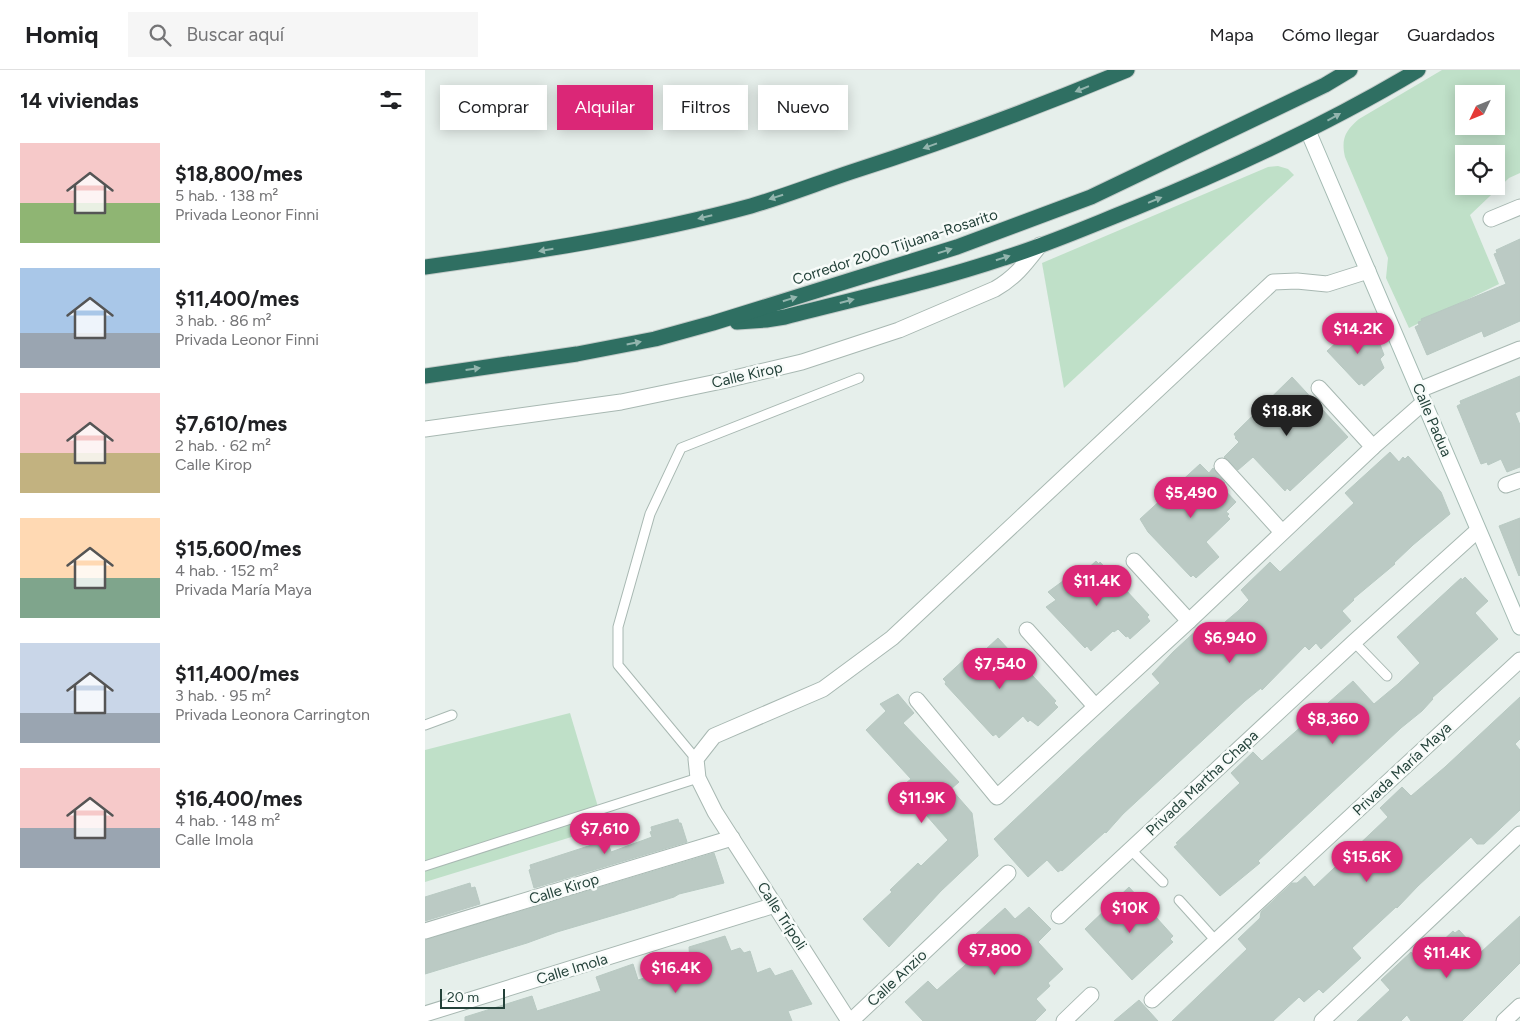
<!DOCTYPE html>
<html lang="es">
<meta charset="utf-8">
<style>
body{margin:0;font-family:Figtree,sans-serif;background:#f6f6f6;color:#202124;height:100vh;display:flex;flex-direction:column;font-size:19px;white-space:nowrap}
*{box-sizing:border-box;margin:0}
p{font-size:16px;color:#757577}
.icon{flex:none;width:28px;height:28px;fill:none;stroke:currentColor;stroke-width:2;stroke-linecap:round;stroke-linejoin:round}
.map{position:relative;flex:1;overflow:hidden}
.details{display:flex;flex-direction:column;background:#fff;width:425px}
.details>*{flex:none}
.hud{position:absolute;left:15px;top:15px;width:475px;height:45px;display:flex;gap:10px}
.needle{width:32px;rotate:227deg}
.buttons{position:absolute;left:1030px;top:15px;display:grid;gap:10px}
.buttons a{display:grid;place-items:center;width:50px;height:50px;border-radius:0px;background:#fff;box-shadow:0 2px 12px #0003;font-size:25px}
.scale{position:absolute;left:15px;bottom:12px;width:65px;box-sizing:border-box;padding-left:5px;border:2px solid #24423a;border-top:0;font-size:14px;line-height:18px;white-space:nowrap;color:#24423a;-webkit-text-stroke:4px #f7fbf9;paint-order:stroke}
.price{position:absolute;translate:-50% -42px;padding:0 11px;border-radius:18px;background:#db2777;color:#fff;font-size:16px;line-height:32px;filter:drop-shadow(0 1px 2px #0008)}
.price::after{content:'';position:absolute;left:50%;top:30px;width:15px;height:11px;margin-left:-8px;background:inherit;clip-path:polygon(0 0,100% 0,50% 100%)}
.price.active{background:#222;color:#fff}
ul{padding:0;list-style:none}
li{display:flex;align-items:center;gap:15px;height:125px;padding:0 20px}
li span{display:grid;place-items:center;flex:none;width:140px;height:100px;border-radius:0px;color:#555}
li>.icon{margin-inline-start:auto}
span .icon{width:60px;height:60px;fill:#fffc;stroke-width:1}
li b{font-size:21px}
h2{display:flex;justify-content:space-between;align-items:center;height:60px;padding:0 20px;font-size:21px}
.chip{padding:0 18px;border-radius:0px;background:#fff;box-shadow:0 2px 12px #0003;font-size:18px;line-height:45px}
.chip.active{background:#db2777;color:#fff}
header{display:flex;align-items:center;gap:30px;box-sizing:border-box;height:70px;padding:0 25px;background:#fff;border-bottom:1px solid #e0e0e0}
header strong{font-size:24px}
nav{display:flex;gap:28px;margin-inline-start:auto;font-size:18px}
.search{width:350px;height:45px;background:#f6f6f6;display:flex;align-items:center;gap:12px;box-sizing:border-box;padding:0 18px;border-radius:0px;color:#757577;font-size:19px}
main{display:flex;flex:1;min-height:0}
.map>svg:first-child{display:block}
.green{fill:#bfe0c8;fill-rule:evenodd}
.building{fill:#bbcac4;stroke:#b8c9c2}
.lines{fill:none;stroke-linecap:round;stroke-linejoin:round}
.lane-casing{stroke:#a8b8b2;stroke-width:11}
.street-casing{stroke:#a8b8b2;stroke-width:17}
.secondary-casing{stroke:#a4bbb3;stroke-width:17}
.highway-casing{stroke:#c2cac8;stroke-width:17}
.lane{stroke:#fff;stroke-width:9}
.street{stroke:#fff;stroke-width:15}
.secondary{stroke:#fff;stroke-width:15}
.highway{stroke:#2f6f62;stroke-width:15}
.oneway{fill:#93b5ae}
.labels{text-anchor:middle;stroke-width:5;stroke-linejoin:round;paint-order:stroke}
.street-label{font-size:15px;fill:#24423a;stroke:#f7fbf9}
</style>
<header>
<strong>Homiq</strong>
<div class="search"><svg class="icon" aria-label="search" viewBox="0 0 24 24"><circle cx="10" cy="10" r="6"/><path d="M15 15l6 6"/></svg>Buscar aquí</div>
<nav><a>Mapa</a><a>Cómo llegar</a><a>Guardados</a></nav>
</header>
<main>
<section class="details">
<h2>14 viviendas<svg class="icon" aria-label="filters" viewBox="0 0 24 24"><path d="M4 7h16M4 17h16"/><circle cx="9" cy="7" r="2"/><circle cx="15" cy="17" r="2"/></svg></h2>
<ul>
<li><span style="background:linear-gradient(#f6c9c9 60%,#8fb573 0)"><svg class="icon" aria-label="home" viewBox="0 0 24 24"><path d="M3 11l9-7 9 7M6 9v11h12V9"/></svg></span><div><b>$18,800/mes</b><p>5 hab. · 138 m²</p><p>Privada Leonor Finni</p></div></li>
<li><span style="background:linear-gradient(#a9c7e8 65%,#9aa5b1 0)"><svg class="icon" aria-label="home" viewBox="0 0 24 24"><path d="M3 11l9-7 9 7M6 9v11h12V9"/></svg></span><div><b>$11,400/mes</b><p>3 hab. · 86 m²</p><p>Privada Leonor Finni</p></div></li>
<li><span style="background:linear-gradient(#f6c9c9 60%,#c2b280 0)"><svg class="icon" aria-label="home" viewBox="0 0 24 24"><path d="M3 11l9-7 9 7M6 9v11h12V9"/></svg></span><div><b>$7,610/mes</b><p>2 hab. · 62 m²</p><p>Calle Kirop</p></div></li>
<li><span style="background:linear-gradient(#ffd9b3 60%,#7fa58c 0)"><svg class="icon" aria-label="home" viewBox="0 0 24 24"><path d="M3 11l9-7 9 7M6 9v11h12V9"/></svg></span><div><b>$15,600/mes</b><p>4 hab. · 152 m²</p><p>Privada María Maya</p></div></li>
<li><span style="background:linear-gradient(#c9d6e8 70%,#9aa5b1 0)"><svg class="icon" aria-label="home" viewBox="0 0 24 24"><path d="M3 11l9-7 9 7M6 9v11h12V9"/></svg></span><div><b>$11,400/mes</b><p>3 hab. · 95 m²</p><p>Privada Leonora Carrington</p></div></li>
<li><span style="background:linear-gradient(#f6c9c9 60%,#9aa5b1 0)"><svg class="icon" aria-label="home" viewBox="0 0 24 24"><path d="M3 11l9-7 9 7M6 9v11h12V9"/></svg></span><div><b>$16,400/mes</b><p>4 hab. · 148 m²</p><p>Calle Imola</p></div></li>
</ul>
</section>
<div class="map">
<svg width="1095" height="951" viewBox="0 0 1095 951">
<rect width="100%" height="100%" fill="#e6efeb"/>
<g class="green">
<path d="M 1017,0 L 1095,0 L 1095,103 L 1084,108 L 1045,145 L 1074,214 L 984,258 L 961,208 L 963,188 L 920,87 C 916,69 920,61 934,49 ZM 1039,24 L 1071,24 L 1071,56 L 1039,56 ZM 1039,84 L 1071,84 L 1071,116 L 1039,116 Z"/>
<path d="M 853,96 L 863,99 L 869,105 L 639,318 L 617,193 L 843,97 Z"/>
<path d="M 145,643 L 179,757 L 0,812 L 0,680 Z"/>
</g>
<g class="building">
<path d="M 1095,169 L 1095,251 L 1059,267 L 1057,261 L 1002,285 L 990,257 L 994,255 L 993,252 L 997,251 L 996,249 L 1081,214 L 1069,184 L 1072,183 L 1071,180 Z"/>
<path d="M 926,253 L 943,272 L 951,264 L 959,285 L 955,289 L 959,298 L 939,316 L 937,313 L 934,315 L 902,281 L 914,270 L 910,266 Z"/>
<path d="M 1095,306 L 1095,341 L 1090,343 L 1095,355 L 1095,397 L 1082,402 L 1076,389 L 1063,395 L 1062,392 L 1056,394 L 1032,336 L 1036,334 L 1035,331 Z"/>
<path d="M 867,307 L 923,367 L 865,421 L 862,418 L 860,421 L 828,387 L 813,400 L 799,387 L 814,372 L 810,368 L 811,367 L 809,364 Z"/>
<path d="M 965,382 L 974,392 L 978,387 L 980,389 L 983,386 L 1016,422 L 1025,444 L 988,475 L 969,493 L 970,494 L 928,529 L 929,530 L 917,541 L 926,551 L 896,579 L 891,573 L 884,580 L 880,576 L 837,620 L 836,618 L 820,631 L 698,744 L 681,763 L 680,762 L 637,801 L 636,800 L 633,802 L 622,790 L 603,807 L 569,769 L 735,613 L 727,604 L 748,582 L 775,557 L 776,558 L 779,556 L 787,563 L 813,541 L 824,530 L 816,520 L 845,492 L 855,502 L 929,433 L 920,423 Z"/>
<path d="M 775,394 L 784,403 L 788,398 L 800,413 L 796,416 L 811,432 L 801,442 L 804,444 L 802,446 L 805,449 L 781,472 L 794,487 L 771,508 L 768,505 L 766,507 L 723,462 L 715,449 Z"/>
<path d="M 1095,448 L 1095,505 L 1094,506 L 1074,456 Z"/>
<path d="M 671,491 L 674,494 L 675,492 L 724,545 L 722,547 L 725,551 L 705,569 L 703,566 L 701,567 L 693,559 L 689,562 L 688,561 L 666,581 L 662,576 L 660,578 L 621,537 L 631,530 L 623,522 L 642,508 L 647,513 Z"/>
<path d="M 1040,507 L 1063,531 L 1050,543 L 1073,569 L 1007,628 L 1008,629 L 997,641 L 976,658 L 833,791 L 835,793 L 795,826 L 749,777 L 753,774 L 751,773 L 815,713 L 806,703 L 828,682 L 837,691 L 928,611 L 949,634 L 973,614 L 995,593 L 972,567 L 1036,508 L 1037,510 Z"/>
<path d="M 573,568 L 631,631 L 629,633 L 633,637 L 613,656 L 605,650 L 603,652 L 598,646 L 574,668 L 571,664 L 568,666 L 520,614 L 521,612 L 518,609 L 542,587 L 547,592 Z"/>
<path d="M 473,624 L 489,643 L 478,653 L 534,712 L 526,719 L 547,743 L 553,786 L 516,821 L 464,877 L 438,849 L 467,822 L 465,820 L 493,793 L 496,796 L 523,770 L 487,729 L 492,724 L 481,713 L 486,709 L 441,660 L 461,641 L 455,634 Z"/>
<path d="M 1095,627 L 1095,669 L 1090,674 L 1095,680 L 1095,740 L 1059,774 L 1052,774 L 1046,767 L 993,816 L 972,838 L 971,837 L 927,878 L 936,888 L 898,923 L 894,919 L 879,932 L 874,927 L 848,951 L 747,951 L 822,879 L 813,869 L 835,848 L 836,842 L 867,813 L 872,813 L 880,806 L 889,817 L 963,747 L 955,738 L 977,717 L 986,726 L 1020,697 Z"/>
<path d="M 253,749 L 254,753 L 256,753 L 262,772 L 109,818 L 104,800 L 106,799 L 105,795 L 182,770 L 186,782 L 227,767 L 225,762 L 227,761 L 226,757 Z"/>
<path d="M 289,783 L 299,813 L 254,824 L 249,827 L 210,839 L 132,862 L 102,873 L 0,904 L 0,870 Z"/>
<path d="M 45,813 L 46,818 L 50,817 L 55,834 L 0,851 L 0,827 Z"/>
<path d="M 704,817 L 748,866 L 745,869 L 748,872 L 707,910 L 660,859 Z"/>
<path d="M 604,837 L 626,859 L 613,872 L 638,899 L 623,913 L 625,916 L 611,929 L 621,940 L 610,951 L 498,951 L 480,932 L 503,911 L 512,920 L 547,889 L 540,882 L 555,868 L 551,864 L 580,838 L 590,849 Z"/>
<path d="M 1095,846 L 1095,893 L 1037,951 L 986,951 L 982,945 L 976,951 L 932,951 L 965,920 L 956,910 L 986,882 L 995,892 L 1028,861 L 1030,863 L 1034,860 L 1055,883 Z"/>
<path d="M 300,866 L 306,881 L 315,878 L 319,883 L 325,881 L 332,903 L 345,898 L 350,906 L 367,900 L 387,934 L 363,941 L 367,951 L 40,951 L 40,947 L 107,926 L 112,941 L 176,921 L 171,907 L 208,894 L 213,910 L 265,893 L 264,877 Z"/>
<path d="M 714,930 L 733,951 L 689,951 Z"/>
</g>
<g class="lines">
<defs>
<g id="lane">
<path d="M 929,572 L 962,606"/>
<path d="M 0,655 L 27,645"/>
<path d="M 271,689 L 193,595 L 193,557 L 225,444 L 256,378 L 434,308"/>
<path d="M 706,780 L 738,812"/>
<path d="M 0,796 L 273,708"/>
<path d="M 754,830 L 791,871"/>
</g>
<g id="street">
<path d="M 1066,149 L 1095,137"/>
<path d="M 894,318 L 948,377"/>
<path d="M 994,320 L 1095,279"/>
<path d="M 0,359 L 196,332 L 297,311 L 377,292 L 474,260 L 570,219 C 590,208 601,193 615,175"/>
<path d="M 797,396 L 857,462"/>
<path d="M 1081,415 L 1095,410"/>
<path d="M 709,491 L 764,551"/>
<path d="M 602,560 L 670,636"/>
<path d="M 492,630 L 572,727 L 764,551 L 948,377 L 999,332"/>
<path d="M 634,846 L 929,572 L 1053,460"/>
<path d="M 0,861 L 307,768"/>
<path d="M 727,930 L 1095,590"/>
<path d="M 0,944 L 350,835"/>
<path d="M 424,951 L 290,742 L 273,708 L 271,689 L 289,666 L 398,619 L 467,568 L 848,212 L 872,211 L 902,214 L 943,201"/>
<path d="M 426,951 L 583,803"/>
<path d="M 639,951 L 666,925"/>
<path d="M 897,951 L 1095,764"/>
<path d="M 1079,951 L 1095,936"/>
</g>
<path id="secondary" d="M 883,61 L 1095,557"/>
<g id="highway">
<path d="M 0,197 C 110,182 219,165 326,136 C 360,126 393,113 426,102 C 519,72 611,38 702,0"/>
<path d="M 312,252 L 341,250 L 360,247 C 433,228 508,212 579,188 C 624,174 667,155 710,138 C 808,98 903,54 993,0"/>
<path d="M 0,306 L 152,284 L 230,269 L 288,253 L 532,177 L 666,127 L 900,15 L 925,0"/>
</g>
</defs>
<use href="#lane" class="lane-casing"/>
<use href="#street" class="street-casing"/>
<use href="#secondary" class="secondary-casing"/>
<use href="#highway" class="highway-casing"/>
<use href="#lane" class="lane"/>
<use href="#street" class="street"/>
<use href="#secondary" class="secondary"/>
<use href="#highway" class="highway"/>
</g>
<defs><path id="oneway-solid" d="M-6-.8H1V-3.2L6.5 0L1 3.2V.8H-6Z" transform="scale(1.25)"/></defs>
<g class="oneway">
<use href="#oneway-solid" transform="translate(657 19) rotate(158)"/>
<use href="#oneway-solid" transform="translate(909 47) rotate(-29)"/>
<use href="#oneway-solid" transform="translate(505 76) rotate(160)"/>
<use href="#oneway-solid" transform="translate(351 127) rotate(162)"/>
<use href="#oneway-solid" transform="translate(730 130) rotate(-22)"/>
<use href="#oneway-solid" transform="translate(280 147) rotate(166)"/>
<use href="#oneway-solid" transform="translate(121 180) rotate(170)"/>
<use href="#oneway-solid" transform="translate(520 181) rotate(-17)"/>
<use href="#oneway-solid" transform="translate(578 188) rotate(-18)"/>
<use href="#oneway-solid" transform="translate(365 229) rotate(-17)"/>
<use href="#oneway-solid" transform="translate(422 231) rotate(-15)"/>
<use href="#oneway-solid" transform="translate(209 273) rotate(-11)"/>
<use href="#oneway-solid" transform="translate(48 299) rotate(-8)"/>
</g>
<g class="labels">
<g class="street-label">
<text transform="translate(470 177) rotate(-18)" y="5">Corredor 2000 Tijuana-Rosarito</text>
<text transform="translate(322 305) rotate(-13)" y="5">Calle Kirop</text>
<text transform="translate(1007 350) rotate(67)" y="5">Calle Padua</text>
<text transform="translate(977 699) rotate(-43)" y="5">Privada María Maya</text>
<text transform="translate(777 713) rotate(-43)" y="5">Privada Martha Chapa</text>
<text transform="translate(139 819) rotate(-17)" y="5">Calle Kirop</text>
<text transform="translate(357 846) rotate(57)" y="5">Calle Trípoli</text>
<text transform="translate(147 899) rotate(-17)" y="5">Calle Imola</text>
<text transform="translate(472 908) rotate(-43)" y="5">Calle Anzio</text>
</g>
</g>
</svg>
<div class="buttons">
<a><svg class="needle" viewBox="-14 -14 28 28"><path d="M0-13l5 13h-10z" fill="#e53935"/><path d="M0 13l5-13h-10z" fill="#757577"/></svg></a>
<a><svg class="icon" aria-label="locate" viewBox="0 0 24 24"><circle cx="12" cy="12" r="6"/><path d="M12 2v4M12 18v4M2 12h4M18 12h4"/></svg></a>
</div>
<div class="scale">20 m</div>
<b class="price" style="left:933px;top:285px">$14.2K</b>
<b class="price active" style="left:862px;top:367px">$18.8K</b>
<b class="price" style="left:766px;top:449px">$5,490</b>
<b class="price" style="left:672px;top:537px">$11.4K</b>
<b class="price" style="left:805px;top:594px">$6,940</b>
<b class="price" style="left:575px;top:620px">$7,540</b>
<b class="price" style="left:908px;top:675px">$8,360</b>
<b class="price" style="left:497px;top:754px">$11.9K</b>
<b class="price" style="left:180px;top:785px">$7,610</b>
<b class="price" style="left:942px;top:813px">$15.6K</b>
<b class="price" style="left:705px;top:864px">$10K</b>
<b class="price" style="left:570px;top:906px">$7,800</b>
<b class="price" style="left:1022px;top:909px">$11.4K</b>
<b class="price" style="left:251px;top:924px">$16.4K</b>
<div class="hud">
<a class="chip">Comprar</a>
<a class="chip active">Alquilar</a>
<a class="chip">Filtros</a>
<a class="chip">Nuevo</a>
</div>
</div>
</main>
